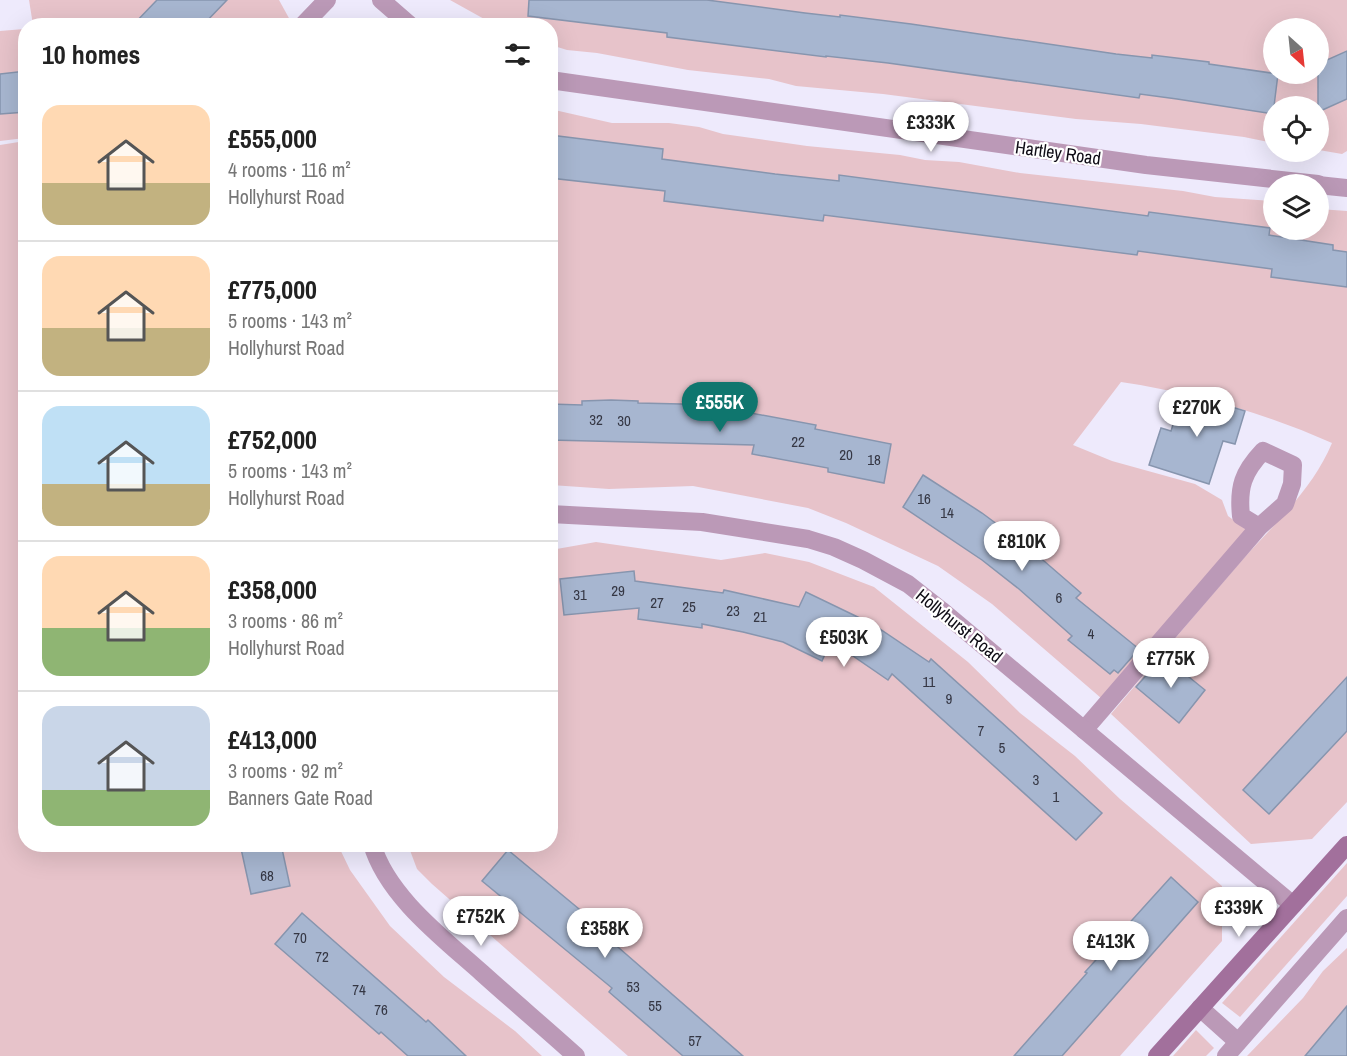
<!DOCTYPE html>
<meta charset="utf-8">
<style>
body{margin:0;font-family:"Archivo Narrow",sans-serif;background:#f6f6f6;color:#222;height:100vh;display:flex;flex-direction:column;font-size:22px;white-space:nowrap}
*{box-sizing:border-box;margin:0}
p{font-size:20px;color:#767676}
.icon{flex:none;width:33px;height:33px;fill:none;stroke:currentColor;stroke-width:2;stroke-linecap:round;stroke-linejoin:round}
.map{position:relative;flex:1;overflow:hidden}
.details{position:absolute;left:18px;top:18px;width:540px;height:834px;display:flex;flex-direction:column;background:#fff;border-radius:24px;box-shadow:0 6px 24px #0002}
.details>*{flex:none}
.needle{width:39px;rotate:153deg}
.controls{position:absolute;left:1263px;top:18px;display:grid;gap:12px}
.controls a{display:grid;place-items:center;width:66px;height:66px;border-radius:50%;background:#fff;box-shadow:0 6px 24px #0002;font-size:30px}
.price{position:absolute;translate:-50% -51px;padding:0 14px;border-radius:21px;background:#fff;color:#222;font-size:20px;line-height:39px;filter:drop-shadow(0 2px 3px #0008)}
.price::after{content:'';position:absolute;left:50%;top:36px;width:18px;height:14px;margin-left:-9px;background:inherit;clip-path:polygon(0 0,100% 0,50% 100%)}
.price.current{background:#0f766e;color:#fff}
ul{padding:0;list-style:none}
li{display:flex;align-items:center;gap:18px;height:150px;padding:0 24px}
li+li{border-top:2px solid #e0e0e0}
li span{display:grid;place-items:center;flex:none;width:168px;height:120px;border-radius:18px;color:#555}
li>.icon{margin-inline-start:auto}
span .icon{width:72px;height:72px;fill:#fffc;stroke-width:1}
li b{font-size:26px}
h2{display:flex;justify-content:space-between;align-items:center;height:72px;padding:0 24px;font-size:26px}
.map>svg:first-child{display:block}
.green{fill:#e7c3ca;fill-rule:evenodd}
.building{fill:#a7b6d0;stroke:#8795ae;stroke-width:1.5}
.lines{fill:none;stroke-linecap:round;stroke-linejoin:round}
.lane{stroke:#bb99b7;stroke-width:18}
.street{stroke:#bb99b7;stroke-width:18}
.secondary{stroke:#a2709c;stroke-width:18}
.labels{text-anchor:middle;stroke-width:4.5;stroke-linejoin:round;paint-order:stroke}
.number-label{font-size:15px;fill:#353744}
.street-label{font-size:18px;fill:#0f0d16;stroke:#fff}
</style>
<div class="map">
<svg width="1347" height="1056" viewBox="0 0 1347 1056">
<rect width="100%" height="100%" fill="#eeeafc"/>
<g class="green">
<path d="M 29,0 L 279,0 L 290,20 L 285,26 L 33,25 Z"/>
<path d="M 450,0 L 1347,0 L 1347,151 L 1342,154 L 1319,150 L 1318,106 L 1274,106 L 1273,143 L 1244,137 L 1141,124 L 1076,119 L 883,94 L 796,86 L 769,79 L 688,70 L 597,53 L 567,50 L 551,45 L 550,26 L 495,25 ZM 1274,28 L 1318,28 L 1318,74 L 1274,74 Z"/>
<path d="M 24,29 L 26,42 L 25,138 L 0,141 L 0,31 Z"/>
<path d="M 550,109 L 612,123 L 669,123 L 699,127 L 723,134 L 807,146 L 900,155 L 925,160 L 959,162 L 1020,173 L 1183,191 L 1215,197 L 1273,201 L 1274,230 L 1318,230 L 1319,209 L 1347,211 L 1347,802 L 1312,839 L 1251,844 L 1111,714 C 1153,665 1194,615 1237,566 C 1271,527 1312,491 1332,443 C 1265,413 1194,393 1121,382 L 1073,445 L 1112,461 L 1195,484 L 1222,500 L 1228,516 L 1247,530 L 1101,698 L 992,604 L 938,566 L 846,523 L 808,508 L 693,486 L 609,489 L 551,485 Z"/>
<path d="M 25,141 L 26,844 L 338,845 L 350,870 L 390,926 L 444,977 L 515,1031 L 542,1056 L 0,1056 L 0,145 Z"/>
<path d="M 596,542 L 721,560 L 765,553 L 809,562 L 874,587 L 968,662 L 1020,713 L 1075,756 L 1120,799 L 1222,886 L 1222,941 L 1120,1056 L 628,1056 L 432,884 L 417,869 L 408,845 L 550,844 L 551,550 Z"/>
<path d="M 1347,863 L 1347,896 L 1240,1017 L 1222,1003 Z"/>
<path d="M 1347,948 L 1347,1056 L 1247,1056 L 1303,998 L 1323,971 Z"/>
<path d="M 1196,1030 L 1214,1048 L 1206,1056 L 1173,1056 Z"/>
</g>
<g class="building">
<path d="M 157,0 L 227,0 L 202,26 L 132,26 Z"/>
<path d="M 529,0 L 707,0 L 805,13 L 840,17 L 840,15 L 911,24 L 1116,54 L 1152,58 L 1152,55 L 1209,62 L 1209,64 L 1278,74 L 1273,114 L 1177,99 L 1140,94 L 1139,98 L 888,63 L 826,56 L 826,57 L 667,37 L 667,33 L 528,16 Z"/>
<path d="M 1347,51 L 1347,99 L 1318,112 L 1318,64 Z"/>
<path d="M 26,71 L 26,112 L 0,114 L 0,74 Z"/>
<path d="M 550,135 L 663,149 L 662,159 L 775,174 L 839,181 L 839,175 L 1148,216 L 1149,212 L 1270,228 L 1269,235 L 1333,245 L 1333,250 L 1347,252 L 1347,287 L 1271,277 L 1272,269 L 1138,251 L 1137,255 L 824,215 L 823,221 L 664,201 L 665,191 L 550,178 Z"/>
<path d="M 1183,392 L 1245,411 L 1235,444 L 1223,441 L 1209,484 L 1149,465 L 1161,428 L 1171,431 Z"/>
<path d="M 611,400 L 638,401 L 638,403 L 724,405 L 724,408 L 816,425 L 815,429 L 891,444 L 884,483 L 828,472 L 828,468 L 752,454 L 754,445 L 550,440 L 550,404 L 582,405 L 582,401 Z"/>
<path d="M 923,475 L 982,513 L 1029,548 L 1081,593 L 1076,598 L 1139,649 L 1118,673 L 1114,670 L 1110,674 L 1068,640 L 1072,636 L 1019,589 L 982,560 L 903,507 Z"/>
<path d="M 634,571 L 635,581 L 723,593 L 724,590 L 799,607 L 806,592 L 864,620 L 865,619 L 929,662 L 931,659 L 1102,813 L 1076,840 L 892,674 L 888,680 L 831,641 L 822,661 L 783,642 L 743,632 L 702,624 L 702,628 L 638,619 L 639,608 L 564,615 L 560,579 Z"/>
<path d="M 1163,656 L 1205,690 L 1179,723 L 1136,687 Z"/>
<path d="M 1347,677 L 1347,731 L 1269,814 L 1243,790 Z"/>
<path d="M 240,844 L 281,844 L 290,886 L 251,894 Z"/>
<path d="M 508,850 L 614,938 L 611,941 L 743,1056 L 683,1056 L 609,992 L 612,988 L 482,881 Z"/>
<path d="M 1171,877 L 1198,902 L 1062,1056 L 1014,1056 L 1087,973 L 1085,972 Z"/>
<path d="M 302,913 L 426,1022 L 428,1020 L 466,1056 L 408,1056 L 381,1032 L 379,1034 L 357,1015 L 275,944 Z"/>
<path d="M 1347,1006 L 1347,1056 L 1305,1056 Z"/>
</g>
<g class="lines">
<g class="lane">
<path d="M 1084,730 L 1259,527 L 1285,504 L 1292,484 L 1293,465 L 1263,451 C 1243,472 1238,487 1241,516 L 1259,527"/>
<path d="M 1200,1008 L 1238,1042"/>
</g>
<g class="street">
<path d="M 381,0 L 411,26"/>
<path d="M 302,26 L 327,0"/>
<path d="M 550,80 L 1146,165 L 1318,184"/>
<path d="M 1318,185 L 1347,188"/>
<path d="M 550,514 L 702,522 L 808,539 L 834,547 L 863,560 L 908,584 L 941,610 L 1293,905"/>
<path d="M 372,844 C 387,896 443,938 482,973 C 513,1001 545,1028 576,1056"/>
<path d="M 1226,1056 L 1347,918"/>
</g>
<path class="secondary" d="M 1157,1056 L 1347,845"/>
</g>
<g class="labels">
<g class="number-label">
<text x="596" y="425">32</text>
<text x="624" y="426">30</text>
<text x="798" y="447">22</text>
<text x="846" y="460">20</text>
<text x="874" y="465">18</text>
<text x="924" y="504">16</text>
<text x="947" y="518">14</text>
<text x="618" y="596">29</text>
<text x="580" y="600">31</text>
<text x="1059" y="603">6</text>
<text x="657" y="608">27</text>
<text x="689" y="612">25</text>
<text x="733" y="616">23</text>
<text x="760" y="622">21</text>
<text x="1091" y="639">4</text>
<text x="929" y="687">11</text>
<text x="949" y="704">9</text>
<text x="981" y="736">7</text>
<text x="1002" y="753">5</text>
<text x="1036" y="785">3</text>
<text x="1056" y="802">1</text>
<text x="267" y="881">68</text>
<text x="300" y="943">70</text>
<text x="322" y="962">72</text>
<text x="633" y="992">53</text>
<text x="359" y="995">74</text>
<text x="655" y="1011">55</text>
<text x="381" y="1015">76</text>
<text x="695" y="1046">57</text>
</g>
<g class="street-label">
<text transform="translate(1058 153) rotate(8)" y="6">Hartley Road</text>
<text transform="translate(959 626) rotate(39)" y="6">Hollyhurst Road</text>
</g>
</g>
</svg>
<div class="controls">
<a><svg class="needle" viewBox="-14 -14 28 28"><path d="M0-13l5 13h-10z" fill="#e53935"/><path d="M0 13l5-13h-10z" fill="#767676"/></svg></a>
<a><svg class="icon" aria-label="locate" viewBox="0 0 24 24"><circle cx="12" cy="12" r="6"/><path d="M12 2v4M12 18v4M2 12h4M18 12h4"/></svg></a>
<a><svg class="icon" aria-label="layers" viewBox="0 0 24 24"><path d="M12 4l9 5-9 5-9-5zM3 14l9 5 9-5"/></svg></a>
</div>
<b class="price" style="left:931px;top:153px">£333K</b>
<b class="price current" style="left:720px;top:433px">£555K</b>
<b class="price" style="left:1197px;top:438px">£270K</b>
<b class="price" style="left:1022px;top:572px">£810K</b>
<b class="price" style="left:844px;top:668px">£503K</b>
<b class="price" style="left:1171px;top:689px">£775K</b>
<b class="price" style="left:1239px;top:938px">£339K</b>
<b class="price" style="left:481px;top:947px">£752K</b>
<b class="price" style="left:605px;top:959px">£358K</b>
<b class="price" style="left:1111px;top:972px">£413K</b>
<section class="details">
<h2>10 homes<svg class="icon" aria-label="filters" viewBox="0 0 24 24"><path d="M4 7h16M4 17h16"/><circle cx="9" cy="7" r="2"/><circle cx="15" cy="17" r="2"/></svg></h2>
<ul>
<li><span style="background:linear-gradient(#ffd9b3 65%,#c2b280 0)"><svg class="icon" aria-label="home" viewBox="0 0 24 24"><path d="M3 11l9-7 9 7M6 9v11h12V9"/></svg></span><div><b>£555,000</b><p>4 rooms · 116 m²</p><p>Hollyhurst Road</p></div></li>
<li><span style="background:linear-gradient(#ffd9b3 60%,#c2b280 0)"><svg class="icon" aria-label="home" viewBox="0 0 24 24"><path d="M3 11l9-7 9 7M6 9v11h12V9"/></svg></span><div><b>£775,000</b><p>5 rooms · 143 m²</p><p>Hollyhurst Road</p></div></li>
<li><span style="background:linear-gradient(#bfe0f5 65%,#c2b280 0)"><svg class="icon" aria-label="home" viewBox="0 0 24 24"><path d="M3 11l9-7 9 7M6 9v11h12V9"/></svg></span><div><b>£752,000</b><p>5 rooms · 143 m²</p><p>Hollyhurst Road</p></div></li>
<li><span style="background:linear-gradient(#ffd9b3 60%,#8fb573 0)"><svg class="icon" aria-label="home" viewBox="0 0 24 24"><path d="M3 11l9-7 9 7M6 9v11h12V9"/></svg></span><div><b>£358,000</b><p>3 rooms · 86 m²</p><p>Hollyhurst Road</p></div></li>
<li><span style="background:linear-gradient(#c9d6e8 70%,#8fb573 0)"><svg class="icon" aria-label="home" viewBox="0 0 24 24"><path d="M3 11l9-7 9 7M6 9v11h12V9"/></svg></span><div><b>£413,000</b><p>3 rooms · 92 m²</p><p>Banners Gate Road</p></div></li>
</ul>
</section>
</div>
